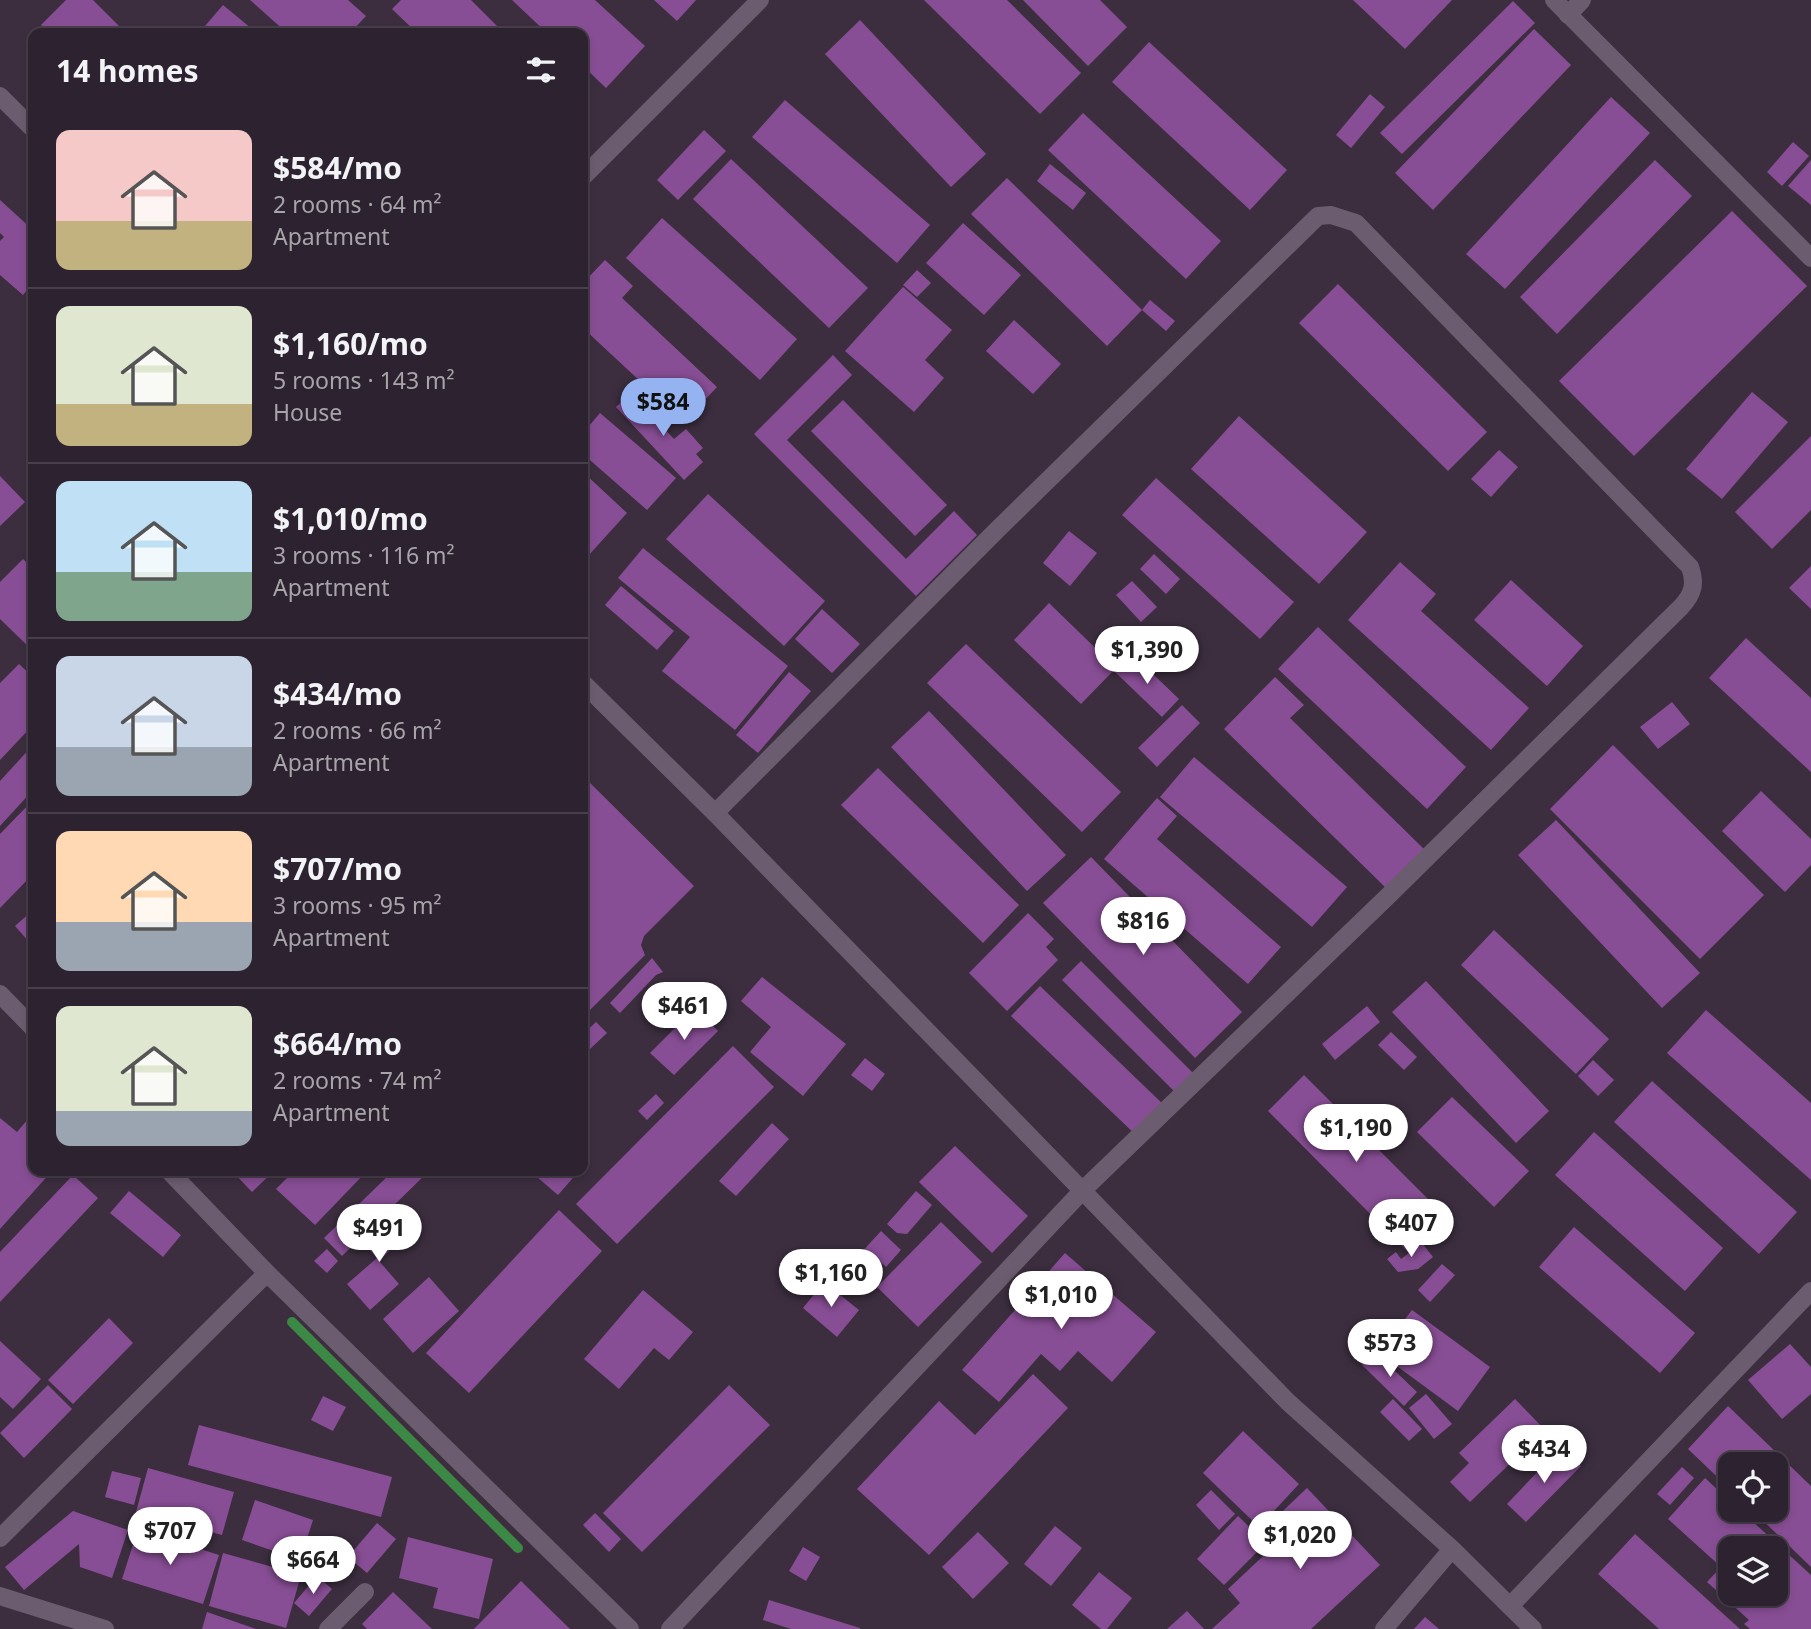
<!DOCTYPE html>
<meta charset="utf-8">
<style>
body{margin:0;font-family:"Noto Sans",sans-serif;background:#392f3b;color:#f1f3f6;height:100vh;display:flex;flex-direction:column;font-size:26px;white-space:nowrap}
*{box-sizing:border-box;margin:0}
p{font-size:23px;color:#a7a4aa}
.icon{flex:none;width:38px;height:38px;fill:none;stroke:currentColor;stroke-width:2;stroke-linecap:round;stroke-linejoin:round}
.map{position:relative;flex:1;overflow:hidden}
.details{position:absolute;left:28px;top:28px;width:560px;height:1148px;display:flex;flex-direction:column;background:#2d222f;border-radius:14px;box-shadow:0 4px 10px #0003,0 0 0 2px #483f4b}
.details>*{flex:none}
.controls{position:absolute;left:1718px;top:1452px;display:grid;gap:14px}
.controls a{display:grid;place-items:center;width:70px;height:70px;border-radius:14px;background:#2d222f;box-shadow:0 4px 10px #0003,0 0 0 2px #483f4b;font-size:35px}
.price{position:absolute;translate:-50% -60px;padding:0 16px;border-radius:24px;background:#fff;color:#222;font-size:23px;line-height:46px;filter:drop-shadow(0 2px 4px #0008)}
.price::after{content:'';position:absolute;left:50%;top:42px;width:21px;height:16px;margin-left:-10px;background:inherit;clip-path:polygon(0 0,100% 0,50% 100%)}
.price.active{background:#95b2f1;color:#111}
ul{padding:0;list-style:none}
li{display:flex;align-items:center;gap:21px;height:175px;padding:0 28px}
li+li{border-top:2px solid #483f4b}
li span{display:grid;place-items:center;flex:none;width:196px;height:140px;border-radius:14px;color:#555}
li>.icon{margin-inline-start:auto}
span .icon{width:84px;height:84px;fill:#fffc;stroke-width:1}
li b{font-size:30px}
h2{display:flex;justify-content:space-between;align-items:center;height:84px;padding:0 28px;font-size:30px}
.map>svg:first-child{display:block}
.lines{fill:none;stroke-linecap:round;stroke-linejoin:round}
.stream{stroke:#3c8946;stroke-width:10}
.building{fill:#884e95;fill-rule:evenodd}
.street{stroke:#6c5c6f;stroke-width:18}
</style>
<div class="map">
<svg width="1811" height="1629" viewBox="0 0 1811 1629">
<rect width="100%" height="100%" fill="#3c2e3f"/>
<g class="lines">
<path class="stream" d="M 292,1322 L 518,1548"/>
</g>
<g class="building">
<path d="M 66,0 L 93,0 L 126,33 L 49,33 L 41,25 Z"/>
<path d="M 250,0 L 348,0 L 366,16 L 350,33 L 287,33 Z"/>
<path d="M 401,0 L 471,0 L 504,33 L 417,33 L 392,9 Z"/>
<path d="M 512,0 L 595,0 L 645,46 L 606,88 L 583,66 L 583,33 L 547,33 Z"/>
<path d="M 654,0 L 696,0 L 677,21 Z"/>
<path d="M 924,0 L 1007,0 L 1081,73 L 1040,114 Z"/>
<path d="M 1023,0 L 1100,0 L 1127,27 L 1088,66 Z"/>
<path d="M 1353,0 L 1452,0 L 1405,49 Z"/>
<path d="M 1513,1 L 1535,23 L 1402,154 L 1380,133 Z"/>
<path d="M 223,5 L 257,33 L 199,33 Z"/>
<path d="M 860,20 L 986,154 L 951,187 L 825,54 Z"/>
<path d="M 1534,29 L 1571,65 L 1433,210 L 1395,173 Z"/>
<path d="M 1149,42 L 1287,170 L 1250,210 L 1112,82 Z"/>
<path d="M 1370,94 L 1385,107 L 1351,148 L 1336,135 Z"/>
<path d="M 1611,97 L 1650,133 L 1505,289 L 1466,254 Z"/>
<path d="M 785,100 L 930,225 L 897,263 L 752,137 Z"/>
<path d="M 1083,113 L 1221,241 L 1186,279 L 1048,150 Z"/>
<path d="M 704,130 L 726,151 L 678,200 L 657,180 Z"/>
<path d="M 1793,142 L 1809,156 L 1782,186 L 1767,172 Z"/>
<path d="M 731,159 L 868,288 L 829,328 L 693,199 Z"/>
<path d="M 1655,160 L 1692,196 L 1557,334 L 1520,297 Z"/>
<path d="M 1811,160 L 1811,205 L 1788,186 Z"/>
<path d="M 1050,164 L 1086,193 L 1073,210 L 1037,181 Z"/>
<path d="M 1007,178 L 1142,310 L 1107,346 L 971,214 Z"/>
<path d="M 0,200 L 33,230 L 33,283 L 23,295 L 0,275 L 0,241 L 4,237 L 0,233 Z"/>
<path d="M 1732,211 L 1807,286 L 1634,456 L 1559,381 Z"/>
<path d="M 662,218 L 797,339 L 760,380 L 626,258 Z"/>
<path d="M 963,223 L 1021,275 L 984,315 L 926,263 Z"/>
<path d="M 605,260 L 633,286 L 622,298 L 717,387 L 684,422 L 583,328 L 583,283 Z"/>
<path d="M 917,270 L 931,283 L 917,297 L 903,285 Z"/>
<path d="M 1338,284 L 1487,432 L 1448,471 L 1299,323 Z"/>
<path d="M 903,287 L 952,330 L 925,360 L 944,378 L 914,412 L 845,351 Z"/>
<path d="M 1150,300 L 1175,321 L 1166,331 L 1142,310 Z"/>
<path d="M 1014,320 L 1061,364 L 1033,394 L 986,351 Z"/>
<path d="M 833,355 L 852,375 L 787,440 L 906,559 L 954,511 L 977,535 L 916,596 L 754,434 Z"/>
<path d="M 1752,392 L 1788,422 L 1722,499 L 1686,469 Z"/>
<path d="M 631,393 L 674,439 L 686,429 L 703,448 L 696,454 L 703,462 L 684,480 L 616,407 Z"/>
<path d="M 843,400 L 947,505 L 915,536 L 811,431 Z"/>
<path d="M 600,413 L 676,478 L 647,510 L 583,454 L 583,433 Z"/>
<path d="M 1239,416 L 1367,532 L 1319,584 L 1191,469 Z"/>
<path d="M 1811,436 L 1811,510 L 1772,549 L 1735,512 Z"/>
<path d="M 1499,450 L 1518,467 L 1491,497 L 1471,479 Z"/>
<path d="M 583,472 L 627,513 L 588,556 L 583,551 Z"/>
<path d="M 0,476 L 25,502 L 0,526 Z"/>
<path d="M 1156,478 L 1294,602 L 1260,639 L 1122,515 Z"/>
<path d="M 708,494 L 825,601 L 784,646 L 666,539 Z"/>
<path d="M 1069,531 L 1097,553 L 1070,586 L 1043,563 Z"/>
<path d="M 643,548 L 788,666 L 735,730 L 662,671 L 690,637 L 618,578 Z"/>
<path d="M 1154,554 L 1180,579 L 1166,594 L 1140,569 Z"/>
<path d="M 23,559 L 33,569 L 33,651 L 0,619 L 0,582 Z"/>
<path d="M 1400,562 L 1436,594 L 1421,611 L 1529,708 L 1491,750 L 1348,620 Z"/>
<path d="M 1811,566 L 1811,609 L 1789,588 Z"/>
<path d="M 1511,580 L 1583,646 L 1547,686 L 1474,620 Z"/>
<path d="M 1132,581 L 1157,607 L 1141,622 L 1116,595 Z"/>
<path d="M 621,586 L 674,631 L 657,650 L 605,605 Z"/>
<path d="M 1049,603 L 1116,668 L 1081,704 L 1014,640 Z"/>
<path d="M 822,609 L 860,644 L 832,673 L 795,639 Z"/>
<path d="M 1318,627 L 1466,767 L 1427,809 L 1278,669 Z"/>
<path d="M 1746,638 L 1811,698 L 1811,772 L 1709,678 Z"/>
<path d="M 966,644 L 1121,792 L 1082,832 L 927,683 Z"/>
<path d="M 1132,654 L 1179,699 L 1162,717 L 1115,672 Z"/>
<path d="M 19,664 L 33,677 L 33,725 L 0,760 L 0,683 Z"/>
<path d="M 789,672 L 811,691 L 758,753 L 736,735 Z"/>
<path d="M 1275,677 L 1304,705 L 1290,718 L 1425,850 L 1387,889 L 1224,729 Z"/>
<path d="M 1672,702 L 1690,724 L 1658,749 L 1640,727 Z"/>
<path d="M 1182,705 L 1200,723 L 1157,767 L 1138,748 Z"/>
<path d="M 929,711 L 1066,855 L 1027,891 L 891,747 Z"/>
<path d="M 33,745 L 33,790 L 0,826 L 0,781 Z"/>
<path d="M 1613,745 L 1764,895 L 1700,959 L 1550,809 Z"/>
<path d="M 1194,757 L 1347,887 L 1312,927 L 1160,797 Z"/>
<path d="M 878,768 L 1019,905 L 983,943 L 841,805 Z"/>
<path d="M 583,776 L 694,886 L 644,936 L 641,945 L 645,955 L 583,1017 Z"/>
<path d="M 1761,791 L 1811,839 L 1811,865 L 1785,892 L 1722,831 Z"/>
<path d="M 1157,798 L 1177,816 L 1157,839 L 1281,947 L 1248,984 L 1104,859 Z"/>
<path d="M 33,800 L 33,874 L 0,908 L 0,834 Z"/>
<path d="M 1556,820 L 1700,973 L 1662,1008 L 1518,855 Z"/>
<path d="M 1091,857 L 1242,1012 L 1195,1058 L 1043,903 Z"/>
<path d="M 33,910 L 33,941 L 30,943 L 15,926 Z"/>
<path d="M 1028,913 L 1054,939 L 1046,947 L 1058,960 L 1007,1011 L 969,973 Z"/>
<path d="M 1494,930 L 1609,1039 L 1576,1074 L 1461,965 Z"/>
<path d="M 652,958 L 663,972 L 656,975 L 620,1013 L 610,1003 Z"/>
<path d="M 1081,961 L 1197,1077 L 1178,1095 L 1062,980 Z"/>
<path d="M 762,977 L 846,1044 L 803,1096 L 750,1052 L 771,1027 L 741,1001 Z"/>
<path d="M 1426,981 L 1549,1111 L 1516,1143 L 1392,1012 Z"/>
<path d="M 1040,986 L 1165,1106 L 1137,1136 L 1011,1016 Z"/>
<path d="M 1367,1006 L 1380,1022 L 1335,1060 L 1322,1044 Z"/>
<path d="M 695,1008 L 718,1031 L 674,1075 L 650,1053 Z"/>
<path d="M 1706,1010 L 1811,1103 L 1811,1180 L 1667,1053 Z"/>
<path d="M 596,1022 L 607,1033 L 590,1049 L 583,1042 L 583,1034 Z"/>
<path d="M 1391,1032 L 1417,1057 L 1404,1070 L 1378,1045 Z"/>
<path d="M 733,1046 L 774,1087 L 617,1244 L 576,1204 Z"/>
<path d="M 865,1058 L 885,1074 L 872,1091 L 851,1075 Z"/>
<path d="M 1593,1060 L 1614,1080 L 1598,1096 L 1578,1076 Z"/>
<path d="M 1304,1075 L 1445,1216 L 1408,1252 L 1268,1111 Z"/>
<path d="M 1652,1081 L 1797,1212 L 1759,1254 L 1614,1122 Z"/>
<path d="M 656,1094 L 664,1103 L 647,1120 L 638,1111 Z"/>
<path d="M 1452,1097 L 1529,1171 L 1494,1207 L 1417,1132 Z"/>
<path d="M 0,1118 L 17,1132 L 28,1119 L 33,1123 L 33,1171 L 52,1171 L 0,1229 Z"/>
<path d="M 772,1123 L 789,1139 L 736,1196 L 719,1181 Z"/>
<path d="M 1594,1132 L 1723,1248 L 1685,1291 L 1555,1175 Z"/>
<path d="M 955,1146 L 1028,1216 L 992,1253 L 919,1182 Z"/>
<path d="M 232,1171 L 274,1171 L 252,1192 Z"/>
<path d="M 294,1171 L 367,1171 L 315,1225 L 276,1189 Z"/>
<path d="M 393,1171 L 429,1171 L 342,1256 L 324,1238 Z"/>
<path d="M 530,1171 L 579,1171 L 558,1195 Z"/>
<path d="M 73,1175 L 98,1198 L 0,1302 L 0,1252 Z"/>
<path d="M 129,1191 L 181,1235 L 163,1257 L 110,1213 Z"/>
<path d="M 916,1191 L 932,1205 L 907,1234 L 897,1233 L 887,1224 Z"/>
<path d="M 559,1210 L 602,1251 L 469,1393 L 426,1353 Z"/>
<path d="M 396,1213 L 411,1229 L 379,1261 L 399,1284 L 370,1310 L 347,1284 L 377,1258 L 364,1244 Z"/>
<path d="M 941,1222 L 982,1262 L 918,1327 L 877,1287 Z"/>
<path d="M 1574,1227 L 1695,1333 L 1660,1373 L 1539,1267 Z"/>
<path d="M 881,1231 L 901,1250 L 886,1267 L 877,1258 L 870,1265 L 859,1255 Z"/>
<path d="M 1422,1243 L 1433,1257 L 1418,1269 L 1398,1272 L 1387,1259 L 1396,1252 L 1401,1259 Z"/>
<path d="M 327,1249 L 338,1261 L 327,1273 L 314,1261 Z"/>
<path d="M 1065,1253 L 1156,1332 L 1112,1382 L 1078,1351 L 1060,1371 L 1041,1354 L 999,1402 L 962,1370 Z"/>
<path d="M 1442,1264 L 1455,1275 L 1430,1302 L 1418,1290 Z"/>
<path d="M 429,1277 L 459,1311 L 413,1353 L 383,1319 Z"/>
<path d="M 824,1282 L 859,1310 L 837,1337 L 803,1308 Z"/>
<path d="M 643,1290 L 693,1332 L 669,1360 L 654,1348 L 619,1389 L 584,1359 Z"/>
<path d="M 1412,1310 L 1490,1367 L 1458,1411 L 1379,1353 Z"/>
<path d="M 109,1318 L 133,1343 L 73,1404 L 48,1380 Z"/>
<path d="M 0,1341 L 41,1379 L 13,1409 L 0,1397 Z"/>
<path d="M 1790,1344 L 1811,1367 L 1811,1394 L 1782,1419 L 1748,1380 Z"/>
<path d="M 1375,1352 L 1417,1392 L 1404,1406 L 1362,1365 Z"/>
<path d="M 1033,1374 L 1068,1408 L 929,1555 L 857,1489 L 939,1401 L 975,1435 Z"/>
<path d="M 48,1385 L 72,1409 L 24,1458 L 0,1433 Z"/>
<path d="M 729,1385 L 770,1425 L 642,1552 L 603,1513 Z"/>
<path d="M 1426,1394 L 1452,1424 L 1434,1439 L 1409,1408 Z"/>
<path d="M 323,1396 L 346,1407 L 333,1431 L 311,1420 Z"/>
<path d="M 1393,1399 L 1422,1429 L 1409,1441 L 1380,1412 Z"/>
<path d="M 1515,1399 L 1545,1430 L 1470,1502 L 1450,1482 L 1469,1463 L 1459,1453 Z"/>
<path d="M 1728,1406 L 1811,1486 L 1811,1567 L 1752,1510 L 1776,1510 L 1776,1465 L 1731,1465 L 1731,1490 L 1688,1449 Z"/>
<path d="M 199,1425 L 392,1477 L 381,1517 L 188,1465 Z"/>
<path d="M 1243,1431 L 1299,1484 L 1259,1527 L 1203,1473 Z"/>
<path d="M 1561,1447 L 1581,1466 L 1526,1522 L 1507,1504 Z"/>
<path d="M 1682,1467 L 1694,1478 L 1670,1505 L 1657,1494 Z"/>
<path d="M 148,1468 L 234,1492 L 222,1535 L 136,1512 Z"/>
<path d="M 112,1471 L 141,1478 L 134,1505 L 105,1497 Z"/>
<path d="M 1705,1478 L 1731,1502 L 1731,1510 L 1740,1510 L 1811,1575 L 1811,1629 L 1750,1629 L 1744,1624 L 1749,1620 L 1707,1582 L 1721,1567 L 1668,1519 ZM 1731,1549 L 1776,1549 L 1776,1594 L 1731,1594 Z"/>
<path d="M 1307,1488 L 1380,1565 L 1311,1629 L 1212,1629 L 1240,1603 L 1228,1589 L 1275,1545 L 1262,1531 Z"/>
<path d="M 1211,1490 L 1235,1514 L 1219,1530 L 1196,1505 Z"/>
<path d="M 255,1500 L 313,1520 L 300,1560 L 242,1540 Z"/>
<path d="M 73,1511 L 128,1530 L 112,1578 L 80,1567 L 79,1544 L 24,1590 L 5,1567 Z"/>
<path d="M 595,1513 L 621,1539 L 609,1552 L 583,1525 Z"/>
<path d="M 1238,1516 L 1266,1543 L 1224,1585 L 1197,1559 Z"/>
<path d="M 377,1523 L 396,1539 L 367,1573 L 348,1557 Z"/>
<path d="M 1055,1526 L 1082,1548 L 1051,1586 L 1024,1564 Z"/>
<path d="M 138,1529 L 219,1555 L 203,1604 L 122,1579 Z"/>
<path d="M 978,1532 L 1009,1563 L 973,1599 L 942,1567 Z"/>
<path d="M 1635,1534 L 1740,1629 L 1659,1629 L 1598,1574 Z"/>
<path d="M 408,1537 L 493,1559 L 479,1619 L 433,1608 L 438,1588 L 399,1578 Z"/>
<path d="M 803,1547 L 820,1557 L 806,1581 L 789,1571 Z"/>
<path d="M 223,1553 L 301,1575 L 286,1628 L 209,1606 Z"/>
<path d="M 1099,1572 L 1132,1598 L 1107,1629 L 1101,1629 L 1072,1605 Z"/>
<path d="M 317,1576 L 332,1589 L 309,1616 L 294,1603 Z"/>
<path d="M 521,1581 L 570,1629 L 474,1629 Z"/>
<path d="M 393,1592 L 432,1629 L 367,1629 L 362,1624 Z"/>
<path d="M 769,1600 L 860,1628 L 860,1629 L 791,1629 L 763,1620 Z"/>
<path d="M 1187,1611 L 1204,1629 L 1167,1629 Z"/>
<path d="M 207,1612 L 256,1629 L 202,1629 Z"/>
<path d="M 1425,1617 L 1439,1629 L 1414,1629 Z"/>
</g>
<g class="lines">
<g class="street">
<path d="M 1554,0 L 1811,258"/>
<path d="M 1568,15 L 1582,0"/>
<path d="M 0,96 L 33,129"/>
<path d="M 583,177 L 760,0"/>
<path d="M 583,683 L 715,813 L 1288,1402 L 1452,1549 L 1533,1629"/>
<path d="M 0,994 L 33,1028"/>
<path d="M 169,1171 L 267,1273 L 630,1629"/>
<path d="M 0,1538 L 267,1273"/>
<path d="M 0,1596 L 105,1629"/>
<path d="M 1510,1606 L 1811,1291"/>
<path d="M 328,1629 L 365,1592"/>
<path d="M 670,1629 L 1083,1190 L 1387,897 L 1681,607 C 1693,594 1696,584 1690,567 L 1356,223 L 1331,215 L 1318,216 L 999,528 L 715,813"/>
<path d="M 1384,1629 L 1452,1549"/>
</g>
</g>
</svg>
<div class="controls">
<a><svg class="icon" aria-label="locate" viewBox="0 0 24 24"><circle cx="12" cy="12" r="6"/><path d="M12 2v4M12 18v4M2 12h4M18 12h4"/></svg></a>
<a><svg class="icon" aria-label="layers" viewBox="0 0 24 24"><path d="M12 4l9 5-9 5-9-5zM3 14l9 5 9-5"/></svg></a>
</div>
<b class="price active" style="left:663px;top:438px">$584</b>
<b class="price" style="left:1147px;top:686px">$1,390</b>
<b class="price" style="left:1143px;top:957px">$816</b>
<b class="price" style="left:684px;top:1042px">$461</b>
<b class="price" style="left:1356px;top:1164px">$1,190</b>
<b class="price" style="left:1411px;top:1259px">$407</b>
<b class="price" style="left:379px;top:1264px">$491</b>
<b class="price" style="left:831px;top:1309px">$1,160</b>
<b class="price" style="left:1061px;top:1331px">$1,010</b>
<b class="price" style="left:1390px;top:1379px">$573</b>
<b class="price" style="left:1544px;top:1485px">$434</b>
<b class="price" style="left:170px;top:1567px">$707</b>
<b class="price" style="left:1300px;top:1571px">$1,020</b>
<b class="price" style="left:313px;top:1596px">$664</b>
<section class="details">
<h2>14 homes<svg class="icon" aria-label="filters" viewBox="0 0 24 24"><path d="M4 7h16M4 17h16"/><circle cx="9" cy="7" r="2"/><circle cx="15" cy="17" r="2"/></svg></h2>
<ul>
<li><span style="background:linear-gradient(#f6c9c9 65%,#c2b280 0)"><svg class="icon" aria-label="home" viewBox="0 0 24 24"><path d="M3 11l9-7 9 7M6 9v11h12V9"/></svg></span><div><b>$584/mo</b><p>2 rooms · 64 m²</p><p>Apartment</p></div></li>
<li><span style="background:linear-gradient(#dfe7d0 70%,#c2b280 0)"><svg class="icon" aria-label="home" viewBox="0 0 24 24"><path d="M3 11l9-7 9 7M6 9v11h12V9"/></svg></span><div><b>$1,160/mo</b><p>5 rooms · 143 m²</p><p>House</p></div></li>
<li><span style="background:linear-gradient(#bfe0f5 65%,#7fa58c 0)"><svg class="icon" aria-label="home" viewBox="0 0 24 24"><path d="M3 11l9-7 9 7M6 9v11h12V9"/></svg></span><div><b>$1,010/mo</b><p>3 rooms · 116 m²</p><p>Apartment</p></div></li>
<li><span style="background:linear-gradient(#c9d6e8 65%,#9aa5b1 0)"><svg class="icon" aria-label="home" viewBox="0 0 24 24"><path d="M3 11l9-7 9 7M6 9v11h12V9"/></svg></span><div><b>$434/mo</b><p>2 rooms · 66 m²</p><p>Apartment</p></div></li>
<li><span style="background:linear-gradient(#ffd9b3 65%,#9aa5b1 0)"><svg class="icon" aria-label="home" viewBox="0 0 24 24"><path d="M3 11l9-7 9 7M6 9v11h12V9"/></svg></span><div><b>$707/mo</b><p>3 rooms · 95 m²</p><p>Apartment</p></div></li>
<li><span style="background:linear-gradient(#dfe7d0 75%,#9aa5b1 0)"><svg class="icon" aria-label="home" viewBox="0 0 24 24"><path d="M3 11l9-7 9 7M6 9v11h12V9"/></svg></span><div><b>$664/mo</b><p>2 rooms · 74 m²</p><p>Apartment</p></div></li>
</ul>
</section>
</div>
